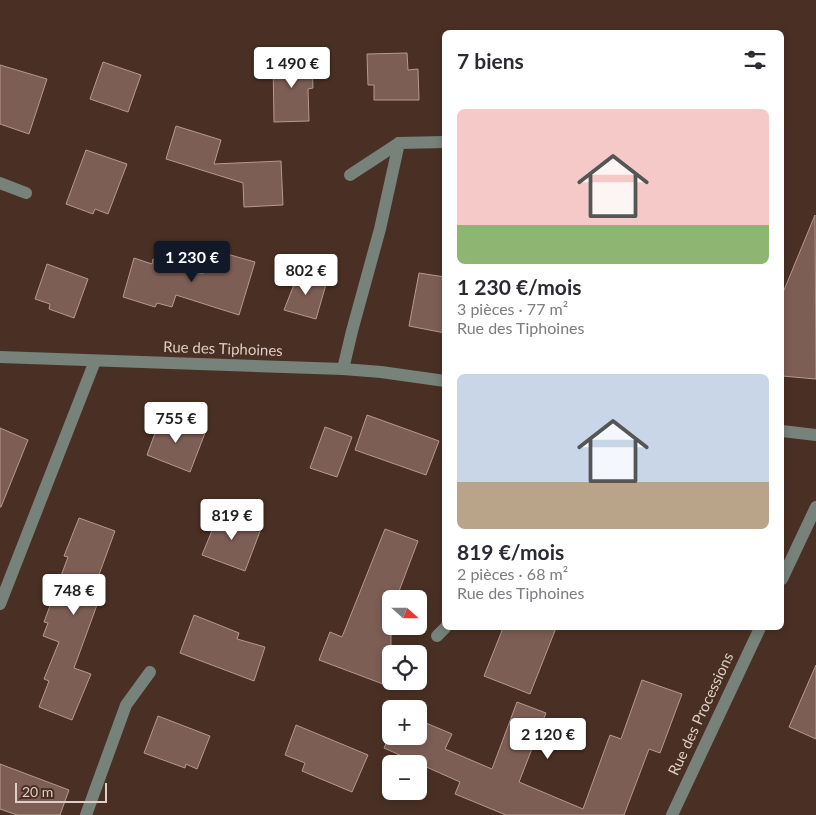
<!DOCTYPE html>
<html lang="fr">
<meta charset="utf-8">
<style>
body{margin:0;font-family:Lato,sans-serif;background:#f2f2f3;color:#2b2b33;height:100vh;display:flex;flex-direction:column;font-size:19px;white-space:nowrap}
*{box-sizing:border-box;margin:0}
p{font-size:16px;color:#7c7c81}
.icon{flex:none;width:28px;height:28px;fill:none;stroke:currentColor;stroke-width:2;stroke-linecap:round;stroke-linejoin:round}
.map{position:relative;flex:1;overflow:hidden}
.side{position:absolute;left:442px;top:30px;width:342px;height:600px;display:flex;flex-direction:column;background:#fff;border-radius:8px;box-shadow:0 2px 8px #0003}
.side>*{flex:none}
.needle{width:32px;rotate:111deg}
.fabs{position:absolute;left:382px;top:590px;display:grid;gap:10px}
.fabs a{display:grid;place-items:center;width:45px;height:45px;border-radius:8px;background:#fff;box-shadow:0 2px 8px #0003;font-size:25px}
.scale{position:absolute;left:15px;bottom:12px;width:92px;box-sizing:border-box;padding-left:5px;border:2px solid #decec6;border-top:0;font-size:14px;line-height:18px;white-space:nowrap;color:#decec6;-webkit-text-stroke:4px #4a3024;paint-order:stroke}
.price{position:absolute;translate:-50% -42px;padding:0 11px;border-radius:5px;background:#fff;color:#222;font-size:16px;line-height:32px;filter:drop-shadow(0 1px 2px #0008)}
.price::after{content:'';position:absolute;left:50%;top:30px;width:15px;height:11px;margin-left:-8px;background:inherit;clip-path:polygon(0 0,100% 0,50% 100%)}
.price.on{background:#111827;color:#fff}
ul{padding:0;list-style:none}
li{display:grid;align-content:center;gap:10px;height:265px;padding:0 15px}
li span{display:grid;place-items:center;height:155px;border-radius:8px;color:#555}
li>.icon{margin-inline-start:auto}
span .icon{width:90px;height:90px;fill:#fffc;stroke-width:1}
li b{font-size:21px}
h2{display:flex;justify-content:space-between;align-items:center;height:60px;padding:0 15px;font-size:21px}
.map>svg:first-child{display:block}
.building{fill:#7d5e55;stroke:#b9988e}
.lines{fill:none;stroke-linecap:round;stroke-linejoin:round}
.minor{stroke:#76827a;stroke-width:12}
.labels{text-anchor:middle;stroke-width:4;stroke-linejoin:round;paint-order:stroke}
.street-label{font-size:15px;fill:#decec6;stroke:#4a3024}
</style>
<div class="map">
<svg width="816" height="815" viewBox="0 0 816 815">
<rect width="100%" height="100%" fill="#4a3024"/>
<g class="building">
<path d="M 407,53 L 408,70 L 418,69 L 419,100 L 374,100 L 374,85 L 368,85 L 367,54 Z"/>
<path d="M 312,58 L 313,88 L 308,89 L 309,121 L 274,122 L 273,59 Z"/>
<path d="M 103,62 L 141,75 L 128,112 L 90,99 Z"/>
<path d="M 0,65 L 47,79 L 29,134 L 0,124 Z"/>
<path d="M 176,126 L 221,140 L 214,164 L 281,161 L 283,205 L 244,207 L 243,183 L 166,159 Z"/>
<path d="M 86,150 L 127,164 L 108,214 L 95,209 L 93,214 L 66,204 Z"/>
<path d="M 815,215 L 816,379 L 782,376 L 782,295 Z"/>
<path d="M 213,250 L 255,262 L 239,315 L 176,295 L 172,307 L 157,303 L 155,307 L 123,297 L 134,258 L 152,264 L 153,259 L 203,274 Z"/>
<path d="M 47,264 L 88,279 L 74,318 L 49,309 L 50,304 L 35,299 Z"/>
<path d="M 299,272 L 327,281 L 316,319 L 284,310 Z"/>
<path d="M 419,273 L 445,277 L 445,333 L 409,326 Z"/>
<path d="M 367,415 L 439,441 L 426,475 L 355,450 Z"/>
<path d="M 161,417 L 205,433 L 190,472 L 147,455 Z"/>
<path d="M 325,427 L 352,437 L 337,477 L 310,468 Z"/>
<path d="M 0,428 L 28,440 L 1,507 L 0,507 Z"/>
<path d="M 220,511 L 262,526 L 245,571 L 202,555 Z"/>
<path d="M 79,518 L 115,531 L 93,591 L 101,594 L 74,668 L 91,674 L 72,720 L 39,707 L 49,681 L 44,679 L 59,642 L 43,636 L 48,623 L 44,622 L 68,557 L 64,556 Z"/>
<path d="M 385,529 L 418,541 L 396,599 L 391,599 L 391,687 L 319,660 L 330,632 L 342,637 Z"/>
<path d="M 194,615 L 239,633 L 237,639 L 265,647 L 254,681 L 180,653 Z"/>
<path d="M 503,628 L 556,628 L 530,694 L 484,676 Z"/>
<path d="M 816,665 L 816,739 L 789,727 Z"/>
<path d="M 642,680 L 682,694 L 660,753 L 649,749 L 624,815 L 506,815 L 455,794 L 460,782 L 384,748 L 391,732 L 391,736 L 419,736 L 419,720 L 452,734 L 445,749 L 492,769 L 517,702 L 546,713 L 519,782 L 583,809 L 610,735 L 621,739 Z"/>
<path d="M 158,716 L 210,736 L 197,769 L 186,764 L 185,768 L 144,753 Z"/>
<path d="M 296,725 L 368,755 L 352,792 L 302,771 L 305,763 L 285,755 Z"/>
<path d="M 0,764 L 69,790 L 60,815 L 17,815 L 0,809 Z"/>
</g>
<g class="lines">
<g class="minor">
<path d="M 350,175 L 399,143"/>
<path d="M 0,183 L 26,193"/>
<path d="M 0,357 L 343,369 L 381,372 L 445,381"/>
<path d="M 343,369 L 352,331 L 380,229 L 399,143 L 445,142"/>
<path d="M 782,431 L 816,435"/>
<path d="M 782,579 L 816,507"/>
<path d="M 0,604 L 95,361"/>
<path d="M 437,636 L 445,628"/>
<path d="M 86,815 L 126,705 L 150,672"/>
<path d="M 672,815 L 760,628"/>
</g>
</g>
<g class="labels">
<g class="street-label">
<text transform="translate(223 349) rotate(2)" y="5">Rue des Tiphoines</text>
<text transform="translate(701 714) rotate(-65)" y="5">Rue des Processions</text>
</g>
</g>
</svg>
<div class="fabs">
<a><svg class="needle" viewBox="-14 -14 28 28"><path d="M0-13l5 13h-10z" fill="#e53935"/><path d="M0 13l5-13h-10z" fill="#7c7c81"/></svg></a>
<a><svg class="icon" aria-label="locate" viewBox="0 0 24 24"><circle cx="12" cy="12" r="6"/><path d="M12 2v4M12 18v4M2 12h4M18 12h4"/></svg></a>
<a>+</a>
<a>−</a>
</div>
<div class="scale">20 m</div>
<b class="price" style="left:292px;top:89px">1 490 €</b>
<b class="price on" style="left:192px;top:283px">1 230 €</b>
<b class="price" style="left:306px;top:296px">802 €</b>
<b class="price" style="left:176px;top:444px">755 €</b>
<b class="price" style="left:232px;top:541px">819 €</b>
<b class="price" style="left:74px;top:616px">748 €</b>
<b class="price" style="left:548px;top:760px">2 120 €</b>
<section class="side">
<h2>7 biens<svg class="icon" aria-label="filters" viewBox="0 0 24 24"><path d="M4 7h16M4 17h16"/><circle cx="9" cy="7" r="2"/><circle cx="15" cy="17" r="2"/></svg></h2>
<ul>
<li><span style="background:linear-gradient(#f6c9c9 75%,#8fb573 0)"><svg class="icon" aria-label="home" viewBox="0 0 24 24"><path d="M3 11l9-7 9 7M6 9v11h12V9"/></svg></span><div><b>1 230 €/mois</b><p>3 pièces · 77 m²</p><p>Rue des Tiphoines</p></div></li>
<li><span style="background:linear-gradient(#c9d6e8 70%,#b9a48a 0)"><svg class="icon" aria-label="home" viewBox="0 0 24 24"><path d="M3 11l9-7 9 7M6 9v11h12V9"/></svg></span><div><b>819 €/mois</b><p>2 pièces · 68 m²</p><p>Rue des Tiphoines</p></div></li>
</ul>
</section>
</div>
